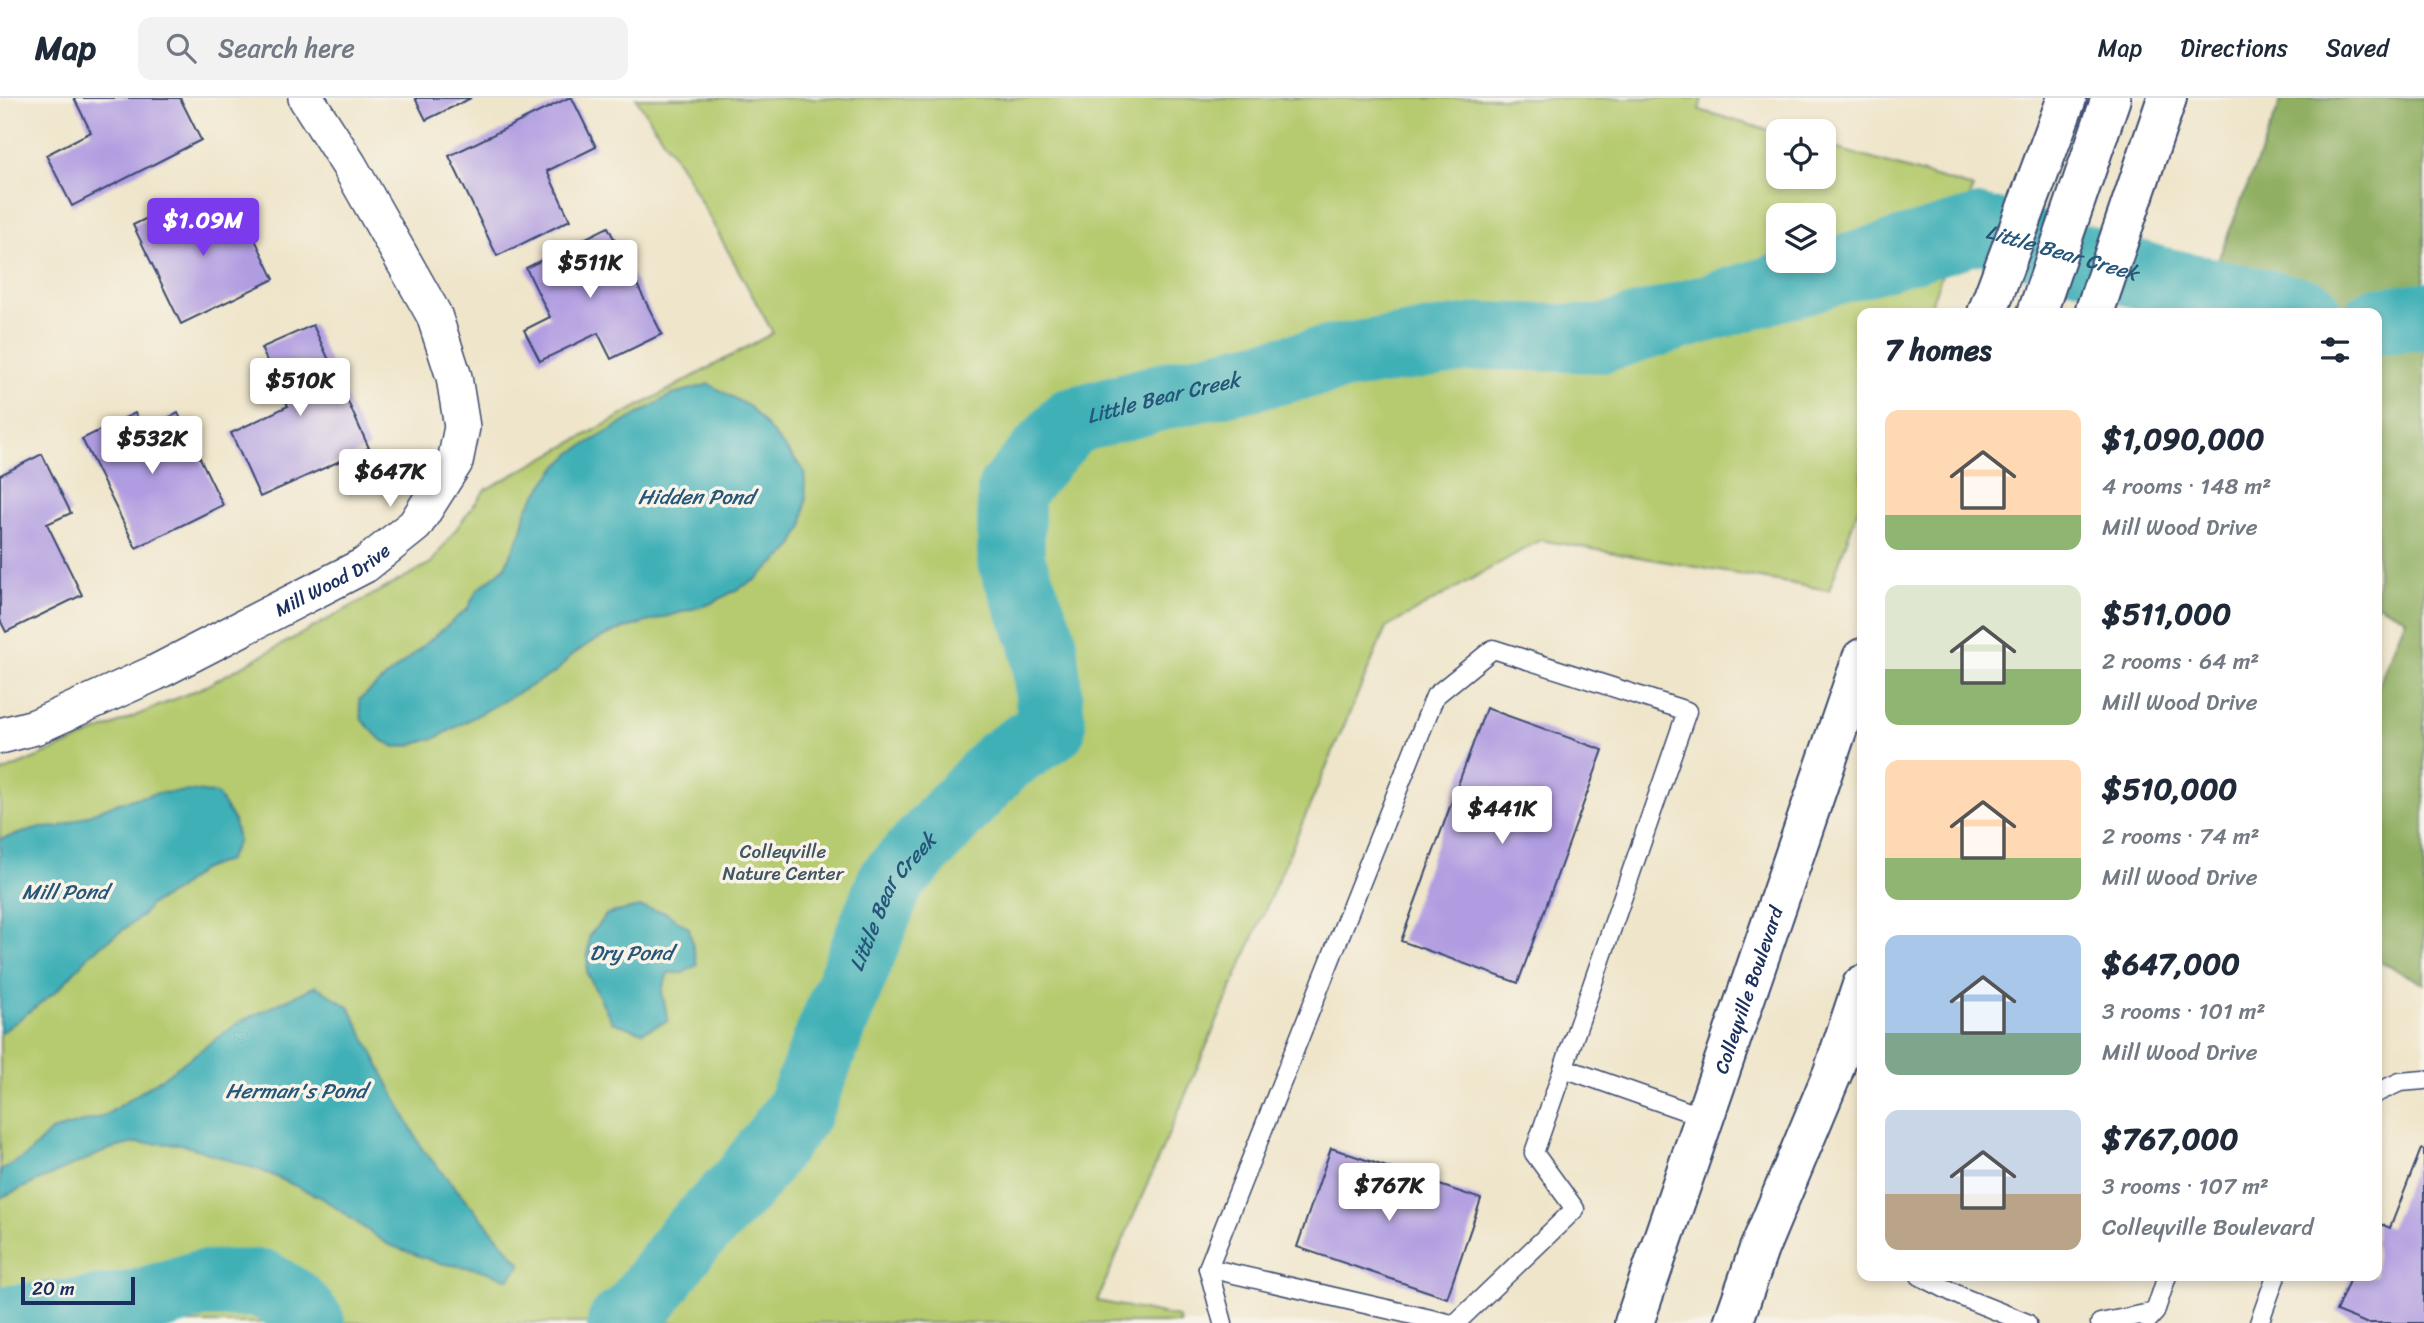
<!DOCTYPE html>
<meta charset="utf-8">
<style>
body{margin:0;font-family:Sriracha,sans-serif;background:#f2f2f3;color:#1f2937;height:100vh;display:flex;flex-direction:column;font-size:26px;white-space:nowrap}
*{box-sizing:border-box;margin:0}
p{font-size:23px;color:#747a83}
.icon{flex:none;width:38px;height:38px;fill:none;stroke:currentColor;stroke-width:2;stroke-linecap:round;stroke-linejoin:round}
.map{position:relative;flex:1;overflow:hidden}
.sheet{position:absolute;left:1857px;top:210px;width:525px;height:973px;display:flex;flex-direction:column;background:#fff;border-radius:14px;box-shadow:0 4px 10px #0003}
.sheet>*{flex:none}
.controls{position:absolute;left:1766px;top:21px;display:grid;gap:14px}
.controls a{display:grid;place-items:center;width:70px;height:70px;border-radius:14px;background:#fff;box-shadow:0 4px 10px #0003;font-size:35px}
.scale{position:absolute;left:21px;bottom:18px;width:114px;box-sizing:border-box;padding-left:7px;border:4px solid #1b2f5e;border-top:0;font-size:19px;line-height:24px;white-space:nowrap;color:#1b2f5e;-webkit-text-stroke:5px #f7f3e8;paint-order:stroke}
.price{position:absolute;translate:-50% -60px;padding:0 16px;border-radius:7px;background:#fff;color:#222;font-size:23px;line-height:46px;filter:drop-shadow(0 2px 4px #0008)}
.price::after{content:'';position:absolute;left:50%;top:42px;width:21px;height:16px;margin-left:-10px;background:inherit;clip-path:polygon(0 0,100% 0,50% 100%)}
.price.selected{background:#7c3aed;color:#fff}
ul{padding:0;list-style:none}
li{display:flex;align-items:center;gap:21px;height:175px;padding:0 28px}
li span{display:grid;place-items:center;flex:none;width:196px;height:140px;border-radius:14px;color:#555}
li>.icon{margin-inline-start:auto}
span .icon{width:84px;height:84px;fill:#fffc;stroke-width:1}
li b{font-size:30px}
h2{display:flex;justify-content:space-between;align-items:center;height:84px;padding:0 28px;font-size:30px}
header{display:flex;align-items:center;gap:42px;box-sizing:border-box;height:98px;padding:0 35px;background:#fff;border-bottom:2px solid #e0e1e3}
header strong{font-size:33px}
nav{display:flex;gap:38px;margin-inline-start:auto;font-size:24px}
.search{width:490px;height:63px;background:#f2f2f3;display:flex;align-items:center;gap:18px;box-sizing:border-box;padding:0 24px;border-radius:14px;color:#747a83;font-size:26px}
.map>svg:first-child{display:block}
.green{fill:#b6cb6f;stroke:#687d66;stroke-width:2;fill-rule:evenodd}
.forest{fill:#90af62;stroke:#566f60;stroke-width:2}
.water{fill:#3fb0b7;stroke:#2d708a;stroke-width:2}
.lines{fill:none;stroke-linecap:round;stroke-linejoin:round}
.river{stroke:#3fb0b7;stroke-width:68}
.building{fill:#b09ce1}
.service-casing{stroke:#3b4a6e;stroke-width:21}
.minor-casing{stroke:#3b4a6e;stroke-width:38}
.primary-casing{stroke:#3b4a6e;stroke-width:42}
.service{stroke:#fff;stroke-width:18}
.minor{stroke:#fff;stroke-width:35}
.primary{stroke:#fff;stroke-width:38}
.labels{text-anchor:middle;stroke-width:7;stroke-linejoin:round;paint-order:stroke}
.street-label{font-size:19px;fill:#1b2f5e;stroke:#f7f3e8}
.park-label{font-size:19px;fill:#425662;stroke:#f7f3e8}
.water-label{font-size:21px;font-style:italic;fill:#265679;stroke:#f7f3e8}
</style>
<header>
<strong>Map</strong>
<div class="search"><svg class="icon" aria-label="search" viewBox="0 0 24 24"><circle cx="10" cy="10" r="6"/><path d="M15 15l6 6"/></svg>Search here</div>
<nav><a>Map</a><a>Directions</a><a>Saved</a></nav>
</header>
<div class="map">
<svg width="2424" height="1225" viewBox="0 0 2424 1225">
<rect width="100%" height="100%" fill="#f7f3e8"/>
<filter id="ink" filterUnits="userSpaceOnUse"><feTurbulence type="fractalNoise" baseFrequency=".0143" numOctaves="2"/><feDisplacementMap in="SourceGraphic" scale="14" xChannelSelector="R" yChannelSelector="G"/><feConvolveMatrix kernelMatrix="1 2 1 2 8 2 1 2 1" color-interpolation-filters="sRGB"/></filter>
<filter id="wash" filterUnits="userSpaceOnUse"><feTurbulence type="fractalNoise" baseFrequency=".00686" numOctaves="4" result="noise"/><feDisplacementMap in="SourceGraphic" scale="28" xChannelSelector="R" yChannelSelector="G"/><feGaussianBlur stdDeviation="1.57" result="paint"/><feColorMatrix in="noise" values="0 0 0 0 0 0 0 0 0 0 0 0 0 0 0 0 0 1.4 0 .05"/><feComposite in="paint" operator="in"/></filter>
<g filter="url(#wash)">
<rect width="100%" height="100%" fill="#efe5ca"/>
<path class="green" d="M 636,0 L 1702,0 L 1699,12 L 1778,35 L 1778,79 L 1824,79 L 1824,47 L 1973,90 L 1928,215 L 1862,215 L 1862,400 L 1829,492 L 1540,442 L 1386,530 L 1097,1203 L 1178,1219 L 1180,1225 L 0,1225 L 0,675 L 206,588 L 431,465 L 485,392 L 773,235 L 685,75 ZM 1778,117 L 1824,117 L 1824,163 L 1778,163 Z"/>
<path class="forest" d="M 2282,0 L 2424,0 L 2424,886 L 2377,862 L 2377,590 L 2406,520 L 2377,506 L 2376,215 L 2197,215 Z"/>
<g class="water">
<path d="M 709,286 L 750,309 L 804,372 L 806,399 L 803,428 L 791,451 L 755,482 L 710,506 L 616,533 L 590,545 L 571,558 L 556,574 L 438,639 L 412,647 L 396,649 L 381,642 L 362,622 L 359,602 L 468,510 L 477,492 L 504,470 L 522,433 L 527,410 L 555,371 L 573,354 L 671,297 Z"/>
<path d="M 195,693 L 217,696 L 234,723 L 238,743 L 228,762 L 201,772 L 176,793 L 150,807 L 142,818 L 91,855 L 60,890 L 0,936 L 0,741 L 40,730 L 60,729 L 112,707 L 136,700 L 158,695 Z"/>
<path d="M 639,809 L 665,814 L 689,830 L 697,867 L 683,875 L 668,875 L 662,893 L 668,923 L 642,934 L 612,924 L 587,875 L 589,838 L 607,816 Z"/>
<path d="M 316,888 L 349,909 L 422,1051 L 521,1166 L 509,1181 L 478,1171 L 438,1165 L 387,1146 L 322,1100 L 265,1074 L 181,1046 L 135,1045 L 110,1051 L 0,1100 L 0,1073 L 27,1057 L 51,1033 L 104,1018 L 165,978 L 239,924 Z"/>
</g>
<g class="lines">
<g class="river">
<path d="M 2376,223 L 2424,218"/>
<path d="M 0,1225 L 6,1221 L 83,1214 L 136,1206 L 200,1186 L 262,1185 L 293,1204 L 311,1225"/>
<path id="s1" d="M 621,1225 L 633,1217 L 685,1146 L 745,1084 L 799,1012 L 891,783 L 1001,664 L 1052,630 L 1043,543 L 1011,463 L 1011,392 L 1071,323 L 1168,297 L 1337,260 L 1483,238 L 1601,241 L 1980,131 L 2158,182 L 2309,215"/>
</g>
</g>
<g id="blocks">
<g class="building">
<path d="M 74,0 L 180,0 L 201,42 L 72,108 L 46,57 L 91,34 Z"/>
<path d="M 415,0 L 471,0 L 426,22 Z"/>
<path d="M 568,0 L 572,0 L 596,49 L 547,73 L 570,122 L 497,158 L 449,58 Z"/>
<path d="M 180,104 L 191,126 L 237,104 L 274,181 L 181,226 L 133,127 Z"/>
<path d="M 608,129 L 662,236 L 611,261 L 598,235 L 540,263 L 524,232 L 550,219 L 526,170 Z"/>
<path d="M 313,227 L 369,350 L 260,399 L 231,335 L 288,308 L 261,250 Z"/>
<path d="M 135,315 L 144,332 L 178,315 L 223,407 L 136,450 L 82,341 Z"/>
<path d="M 42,356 L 71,415 L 47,426 L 82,497 L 6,534 L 0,522 L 0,377 Z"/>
<path d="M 1486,610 L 1603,652 L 1518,885 L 1401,843 Z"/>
<path d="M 1331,1050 L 1481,1101 L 1447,1200 L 1297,1149 Z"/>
<path d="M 2421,1051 L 2424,1052 L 2424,1225 L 2366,1225 L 2336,1213 L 2351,1178 L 2376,1178 L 2376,1124 L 2390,1130 Z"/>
</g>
</g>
</g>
<g filter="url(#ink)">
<use href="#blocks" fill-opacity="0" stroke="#3b4a6e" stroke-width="2"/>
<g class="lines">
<defs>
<g id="service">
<path d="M 1564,970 L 1703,1019"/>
<path d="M 2376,995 L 2400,984 L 2424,982"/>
<path d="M 1208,1170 L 1448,1225"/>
<path d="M 1920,1178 L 1962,1199 L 2027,1225"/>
<path d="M 2148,1222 L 2155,1214 L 2167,1178"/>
<path d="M 1223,1225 L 1208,1170 L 1435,598 L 1493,551 L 1687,613 L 1534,1055 L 1575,1111 L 1456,1225"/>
<path d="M 2100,1225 L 2155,1214"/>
<path d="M 2259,1225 L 2276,1178"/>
</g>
<g id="minor">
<path id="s2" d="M 0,638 L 35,629 L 155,575 L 365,467 L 415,427 L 455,364 L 462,329 L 454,279 L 434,217 L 349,67 L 306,0"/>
</g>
<g id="primary">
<path d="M 1987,215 L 2067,0"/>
<path d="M 2037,215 L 2111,0"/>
<path d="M 2094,215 L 2167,0"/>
<path id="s3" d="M 1634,1225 L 1862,560"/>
<path d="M 1733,1225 L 1759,1151 L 1833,974 L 1862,887"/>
</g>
</defs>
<use href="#service" class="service-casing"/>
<use href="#minor" class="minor-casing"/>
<use href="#primary" class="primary-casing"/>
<use href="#service" class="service"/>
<use href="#minor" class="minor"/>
<use href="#primary" class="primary"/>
</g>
</g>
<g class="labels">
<g class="street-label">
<text dy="7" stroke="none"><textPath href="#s2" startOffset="368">Mill Wood Drive</textPath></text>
<text dy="7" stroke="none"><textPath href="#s3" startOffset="352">Colleyville Boulevard</textPath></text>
</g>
<g class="park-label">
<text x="783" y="760">Colleyville<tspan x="783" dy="22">Nature Center</tspan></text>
</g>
<g class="water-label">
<text dy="7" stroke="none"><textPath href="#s1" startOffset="2104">Little Bear Creek</textPath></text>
<text dy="7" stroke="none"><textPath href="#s1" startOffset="1180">Little Bear Creek</textPath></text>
<text x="696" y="406">Hidden Pond</text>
<text x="65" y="801">Mill Pond</text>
<text dy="7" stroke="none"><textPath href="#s1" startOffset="508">Little Bear Creek</textPath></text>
<text x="631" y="862">Dry Pond</text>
<text x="296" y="1000">Herman's Pond</text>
</g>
</g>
</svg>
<div class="controls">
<a><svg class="icon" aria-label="locate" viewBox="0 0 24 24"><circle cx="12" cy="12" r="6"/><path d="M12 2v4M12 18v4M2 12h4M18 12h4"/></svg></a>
<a><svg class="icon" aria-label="layers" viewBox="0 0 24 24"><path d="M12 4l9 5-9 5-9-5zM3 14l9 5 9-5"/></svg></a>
</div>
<div class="scale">20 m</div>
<b class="price selected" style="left:203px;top:160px">$1.09M</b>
<b class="price" style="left:590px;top:202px">$511K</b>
<b class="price" style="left:300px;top:320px">$510K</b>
<b class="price" style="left:152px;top:378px">$532K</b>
<b class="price" style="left:390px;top:411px">$647K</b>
<b class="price" style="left:1502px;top:748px">$441K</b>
<b class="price" style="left:1389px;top:1125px">$767K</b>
<section class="sheet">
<h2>7 homes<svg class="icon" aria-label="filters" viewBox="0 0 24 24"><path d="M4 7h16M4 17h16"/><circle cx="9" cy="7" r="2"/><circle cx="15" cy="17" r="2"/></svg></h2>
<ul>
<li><span style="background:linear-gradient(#ffd9b3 75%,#8fb573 0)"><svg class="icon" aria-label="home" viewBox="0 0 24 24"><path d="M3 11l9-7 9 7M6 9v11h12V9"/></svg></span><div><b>$1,090,000</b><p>4 rooms · 148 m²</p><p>Mill Wood Drive</p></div></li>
<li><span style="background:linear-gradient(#dfe7d0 60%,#8fb573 0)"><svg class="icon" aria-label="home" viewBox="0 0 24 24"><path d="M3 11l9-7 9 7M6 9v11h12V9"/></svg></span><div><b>$511,000</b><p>2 rooms · 64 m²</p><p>Mill Wood Drive</p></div></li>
<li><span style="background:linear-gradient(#ffd9b3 70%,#8fb573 0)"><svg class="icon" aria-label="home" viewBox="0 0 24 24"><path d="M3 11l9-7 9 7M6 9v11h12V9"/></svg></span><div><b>$510,000</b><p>2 rooms · 74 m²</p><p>Mill Wood Drive</p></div></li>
<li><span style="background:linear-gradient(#a9c7e8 70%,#7fa58c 0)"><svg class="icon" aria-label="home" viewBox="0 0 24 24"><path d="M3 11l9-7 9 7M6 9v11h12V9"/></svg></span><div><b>$647,000</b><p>3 rooms · 101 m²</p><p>Mill Wood Drive</p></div></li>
<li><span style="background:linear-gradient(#c9d6e8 60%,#b9a48a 0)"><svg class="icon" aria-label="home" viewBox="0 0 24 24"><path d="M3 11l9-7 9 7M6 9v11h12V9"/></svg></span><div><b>$767,000</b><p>3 rooms · 107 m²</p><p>Colleyville Boulevard</p></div></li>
</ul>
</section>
</div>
